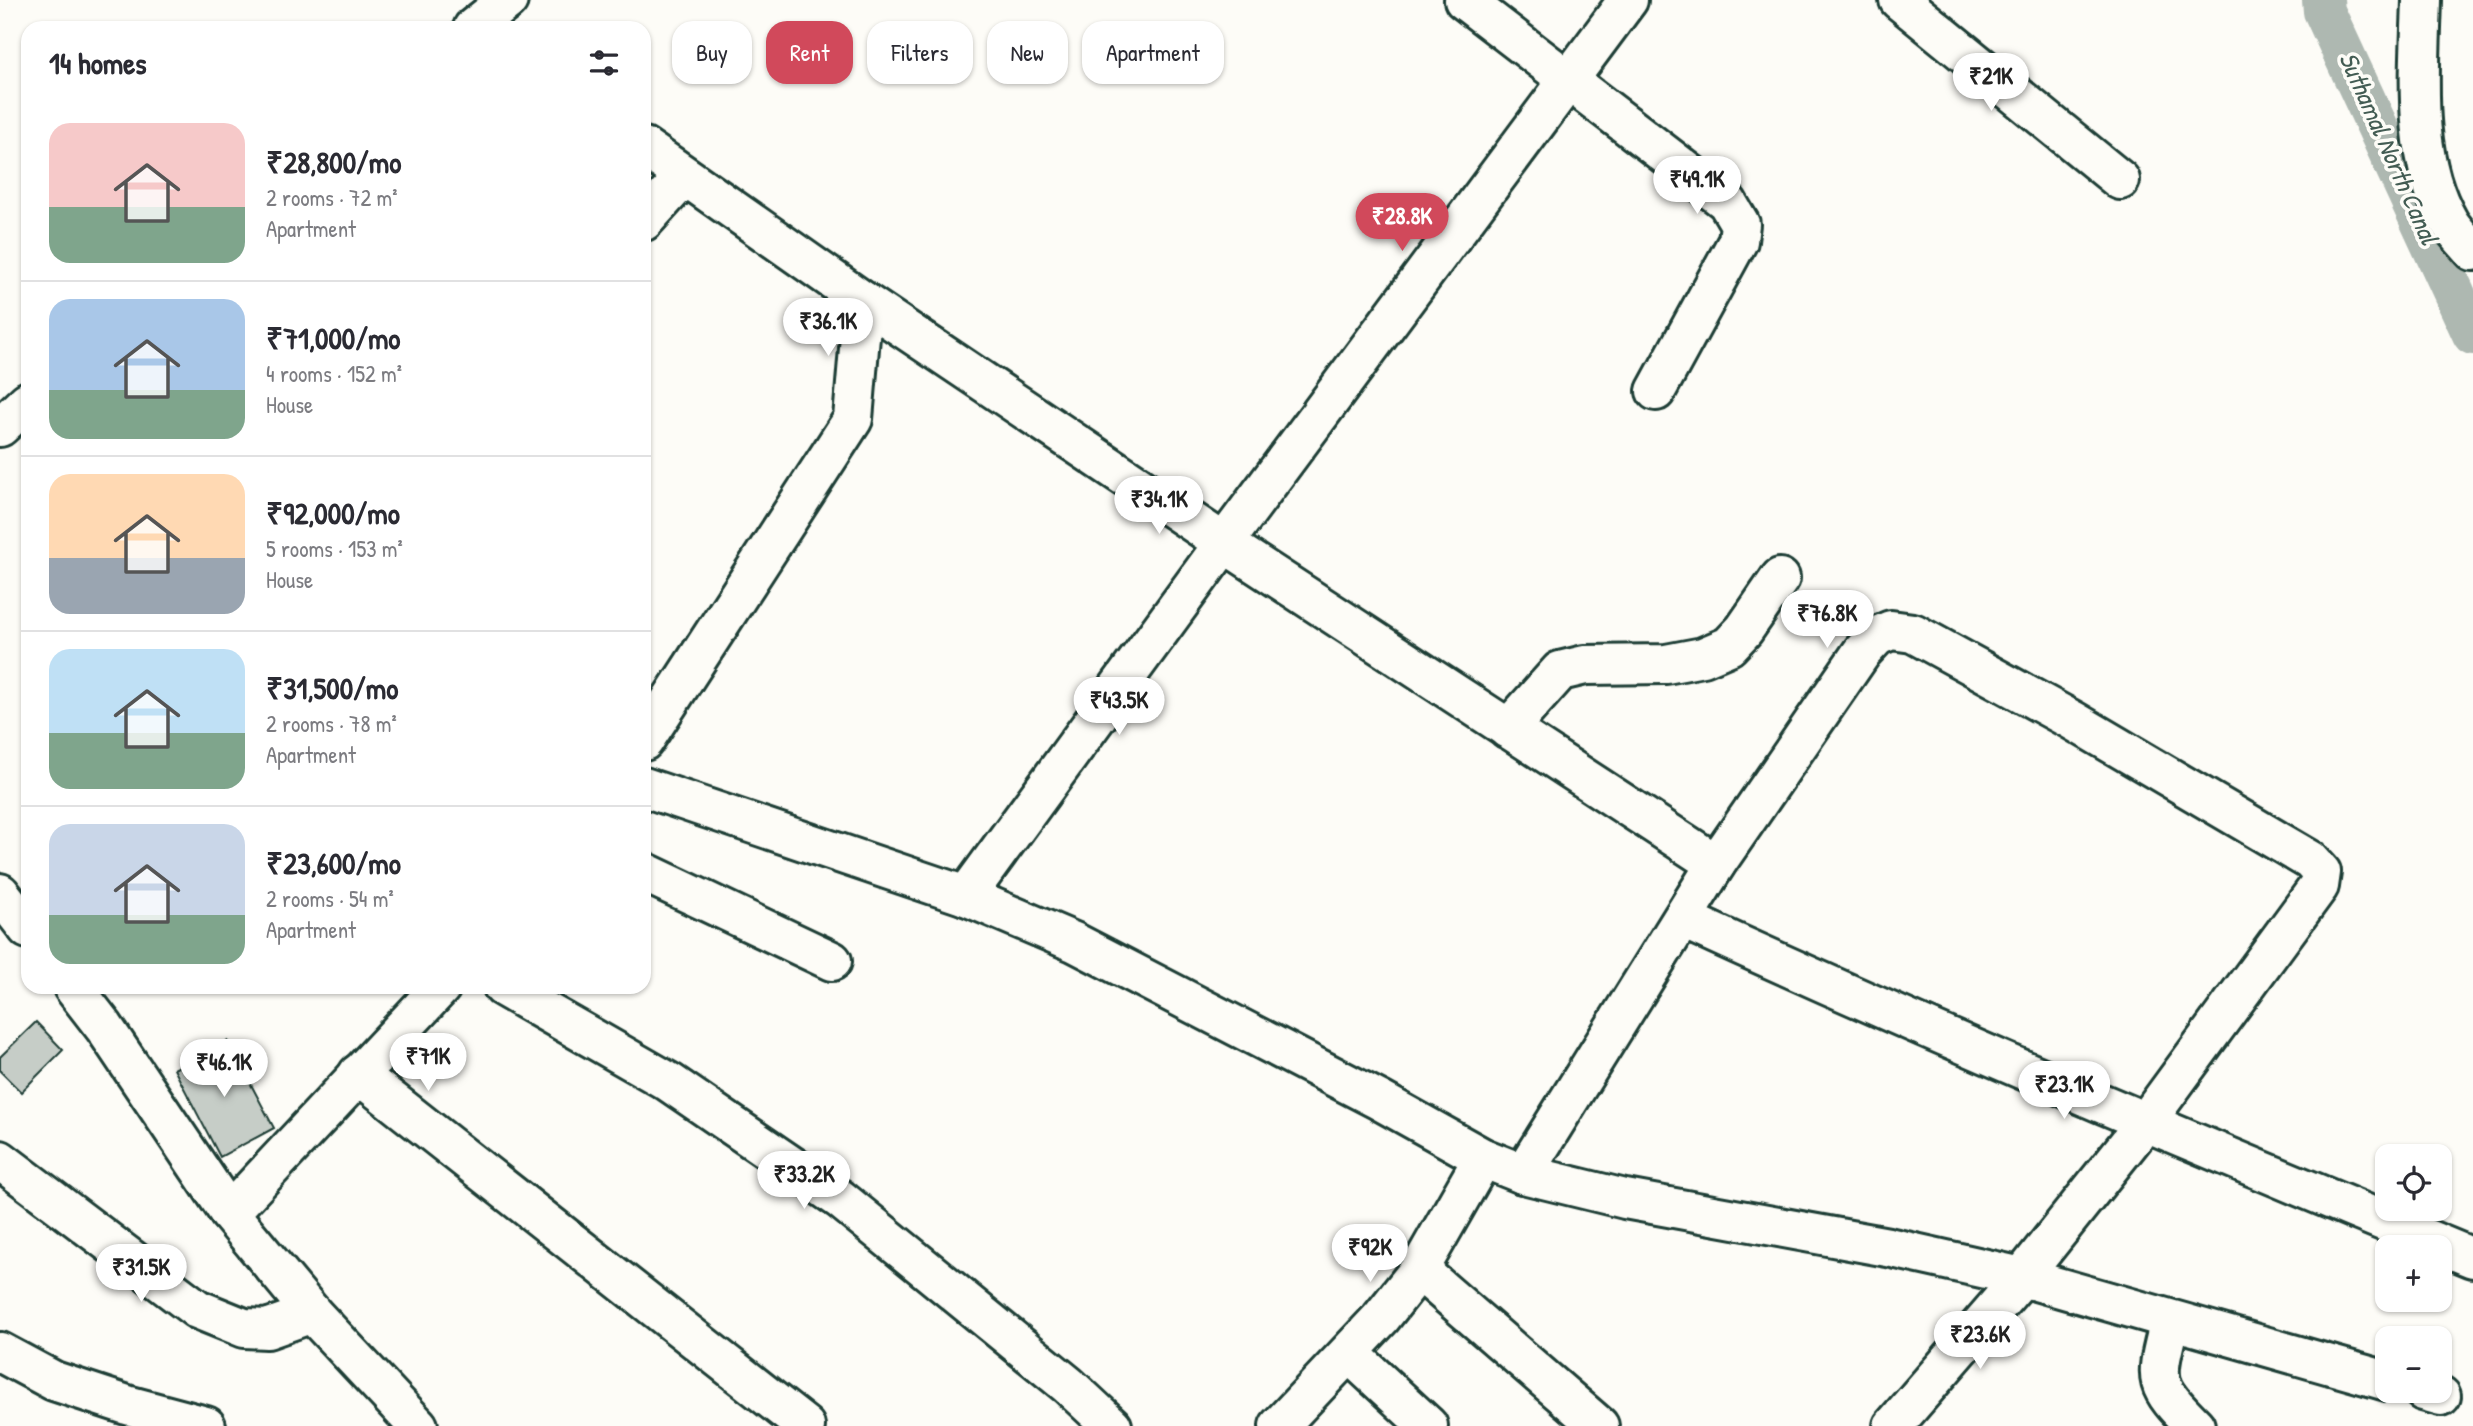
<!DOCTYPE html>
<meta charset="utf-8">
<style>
body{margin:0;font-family:"Patrick Hand",sans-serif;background:#f2f2f3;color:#2b2b33;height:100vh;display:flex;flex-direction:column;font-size:26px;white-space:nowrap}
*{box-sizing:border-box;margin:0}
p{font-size:23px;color:#7c7c81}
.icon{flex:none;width:38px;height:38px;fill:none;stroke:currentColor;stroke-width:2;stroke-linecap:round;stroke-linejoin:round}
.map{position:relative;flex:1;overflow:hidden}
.panel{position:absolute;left:21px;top:21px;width:630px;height:973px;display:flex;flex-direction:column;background:#fff;border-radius:21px;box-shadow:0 2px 5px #0004}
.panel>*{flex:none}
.top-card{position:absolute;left:672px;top:21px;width:665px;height:63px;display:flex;gap:14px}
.tools{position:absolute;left:2375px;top:1144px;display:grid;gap:14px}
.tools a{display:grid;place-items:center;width:77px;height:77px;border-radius:14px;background:#fff;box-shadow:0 2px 5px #0004;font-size:35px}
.price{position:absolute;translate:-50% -60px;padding:0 16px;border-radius:24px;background:#fff;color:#222;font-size:23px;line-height:46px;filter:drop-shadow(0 2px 4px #0008)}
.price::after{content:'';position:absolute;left:50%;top:42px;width:21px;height:16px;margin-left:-10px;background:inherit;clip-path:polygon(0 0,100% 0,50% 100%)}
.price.on{background:#d1495b;color:#fff}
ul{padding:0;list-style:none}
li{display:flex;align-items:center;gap:21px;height:175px;padding:0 28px}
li+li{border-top:2px solid #e1e1e2}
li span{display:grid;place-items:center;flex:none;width:196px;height:140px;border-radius:21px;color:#555}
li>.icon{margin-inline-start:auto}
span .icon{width:84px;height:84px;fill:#fffc;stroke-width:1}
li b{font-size:30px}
h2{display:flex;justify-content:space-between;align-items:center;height:84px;padding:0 28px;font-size:30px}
.tag{padding:0 24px;border-radius:21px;background:#fff;box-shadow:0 2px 5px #0004;font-size:24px;line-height:63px}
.tag.on{background:#d1495b;color:#fff}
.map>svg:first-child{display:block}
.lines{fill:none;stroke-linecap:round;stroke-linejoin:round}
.canal{stroke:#aeb8b1;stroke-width:42}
.building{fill:#c6cdc7;stroke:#1f3d34;stroke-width:2}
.minor-casing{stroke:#1f3d34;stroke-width:44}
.major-casing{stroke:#1f3d34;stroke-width:44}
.minor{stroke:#fdfcf7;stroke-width:38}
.major{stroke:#fdfcf7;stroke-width:38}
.labels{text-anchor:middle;stroke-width:7;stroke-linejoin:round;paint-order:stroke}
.water-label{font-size:26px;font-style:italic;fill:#435c53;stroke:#fdfcf7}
</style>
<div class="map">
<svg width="2473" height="1426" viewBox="0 0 2473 1426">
<rect width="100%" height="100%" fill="#fdfcf7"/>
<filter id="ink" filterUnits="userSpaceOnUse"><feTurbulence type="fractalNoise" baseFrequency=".0143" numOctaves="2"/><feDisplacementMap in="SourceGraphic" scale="14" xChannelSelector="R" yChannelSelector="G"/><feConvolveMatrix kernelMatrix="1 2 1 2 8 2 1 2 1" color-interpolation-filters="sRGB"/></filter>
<g filter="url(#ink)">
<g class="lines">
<path class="canal" d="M 2323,0 L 2324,11 L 2473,334"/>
</g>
<g class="building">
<path d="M 36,1022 L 63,1050 L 21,1092 L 0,1071 L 0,1057 Z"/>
<path d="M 228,1041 L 274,1128 L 220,1157 L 174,1069 Z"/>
</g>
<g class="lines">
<defs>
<g id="minor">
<path d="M 1464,0 L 1727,202 L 1740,224 L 1738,241 L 1656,391"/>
<path d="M 1899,0 L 2120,180"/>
<path d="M 2422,0 C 2420,71 2411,157 2449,222 C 2455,232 2465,241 2473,251"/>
<path d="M 644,147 L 863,301 L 1224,543 L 1716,864"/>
<path d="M 644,221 L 684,177"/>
<path d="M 1508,729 L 1560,671 L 1585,665 L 1666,664 L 1703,657 L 1729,646 L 1744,630 L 1780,578"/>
<path d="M 644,741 L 853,419 L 863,301"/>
<path d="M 644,787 L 966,896 L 1074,942 L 1379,1100 L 1483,1158 L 1523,1174 L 1625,1199 L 1888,1247 L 2022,1277 L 2387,1381"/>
<path d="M 644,872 L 832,961"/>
<path d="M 966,896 L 1224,543 L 1628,0"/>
<path d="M 1683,919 C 1944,1039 2208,1149 2473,1258"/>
<path d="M 503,987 L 669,1082 L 840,1199 L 1068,1385 L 1112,1426"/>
<path d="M 358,1074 L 805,1426"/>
<path d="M 0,1160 L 197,1309 L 244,1328 L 267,1329 L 312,1313"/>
<path d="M 1523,1174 L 1716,864 L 1862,652 L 1877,636 L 1891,630 L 1913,633 L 2072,720 L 2310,860 L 2321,872 L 2319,886 L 2145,1123 L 2022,1277 L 1893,1426"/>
<path d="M 229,1213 L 441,987"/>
<path d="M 1419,1270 L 1599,1426"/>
<path d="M 2170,1320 C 2156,1379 2150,1382 2195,1426"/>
<path d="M 0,1352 L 54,1381 L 127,1405 L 206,1426"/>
<path d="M 1349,1353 L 1428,1426"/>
<path d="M 2423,1391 L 2441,1396"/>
<path d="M 1279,1426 L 1381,1318 L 1419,1270 L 1483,1158"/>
</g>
<g id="major">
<path d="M 473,28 L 508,0"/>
<path d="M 0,427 L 28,401"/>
<path d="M 0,893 L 28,929"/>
<path d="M 73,987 L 104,1027 L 229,1213 L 312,1313 L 418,1426"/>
</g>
</defs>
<use href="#minor" class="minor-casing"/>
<use href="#major" class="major-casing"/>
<use href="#minor" class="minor"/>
<use href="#major" class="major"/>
</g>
</g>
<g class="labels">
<g class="water-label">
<text transform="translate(2389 148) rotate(66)" y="9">Suthamal North Canal</text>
</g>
</g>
</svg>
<div class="tools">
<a><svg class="icon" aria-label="locate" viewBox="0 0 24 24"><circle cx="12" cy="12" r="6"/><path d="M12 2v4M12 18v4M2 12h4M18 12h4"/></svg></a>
<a>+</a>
<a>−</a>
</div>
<b class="price" style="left:1991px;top:113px">₹21K</b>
<b class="price" style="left:1697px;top:216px">₹49.1K</b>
<b class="price on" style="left:1402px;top:253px">₹28.8K</b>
<b class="price" style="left:828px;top:358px">₹36.1K</b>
<b class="price" style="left:1159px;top:536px">₹34.1K</b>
<b class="price" style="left:1827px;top:650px">₹76.8K</b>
<b class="price" style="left:1119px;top:737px">₹43.5K</b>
<b class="price" style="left:428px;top:1093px">₹71K</b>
<b class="price" style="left:224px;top:1099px">₹46.1K</b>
<b class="price" style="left:2064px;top:1121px">₹23.1K</b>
<b class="price" style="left:804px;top:1211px">₹33.2K</b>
<b class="price" style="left:1370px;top:1284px">₹92K</b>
<b class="price" style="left:141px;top:1304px">₹31.5K</b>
<b class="price" style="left:1980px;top:1371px">₹23.6K</b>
<div class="top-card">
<a class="tag">Buy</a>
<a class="tag on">Rent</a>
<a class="tag">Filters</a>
<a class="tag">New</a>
<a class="tag">Apartment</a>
</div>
<section class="panel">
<h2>14 homes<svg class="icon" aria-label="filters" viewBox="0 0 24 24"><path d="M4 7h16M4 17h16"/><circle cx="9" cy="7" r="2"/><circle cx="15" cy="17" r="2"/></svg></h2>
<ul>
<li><span style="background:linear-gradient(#f6c9c9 60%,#7fa58c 0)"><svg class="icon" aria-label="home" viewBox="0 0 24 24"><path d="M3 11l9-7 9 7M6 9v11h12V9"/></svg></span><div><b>₹28,800/mo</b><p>2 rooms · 72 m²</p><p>Apartment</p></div></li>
<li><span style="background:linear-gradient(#a9c7e8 65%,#7fa58c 0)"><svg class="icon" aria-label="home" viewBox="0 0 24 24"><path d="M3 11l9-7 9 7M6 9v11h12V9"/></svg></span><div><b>₹71,000/mo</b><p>4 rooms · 152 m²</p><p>House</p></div></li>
<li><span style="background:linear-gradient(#ffd9b3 60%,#9aa5b1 0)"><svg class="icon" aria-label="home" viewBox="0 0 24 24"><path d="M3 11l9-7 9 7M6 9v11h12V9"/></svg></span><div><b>₹92,000/mo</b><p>5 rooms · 153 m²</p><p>House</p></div></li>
<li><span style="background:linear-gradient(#bfe0f5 60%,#7fa58c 0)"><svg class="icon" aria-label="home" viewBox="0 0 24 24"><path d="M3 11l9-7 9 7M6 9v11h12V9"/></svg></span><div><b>₹31,500/mo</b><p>2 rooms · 78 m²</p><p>Apartment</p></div></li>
<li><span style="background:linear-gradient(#c9d6e8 65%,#7fa58c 0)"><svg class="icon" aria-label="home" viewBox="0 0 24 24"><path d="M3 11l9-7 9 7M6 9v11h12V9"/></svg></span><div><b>₹23,600/mo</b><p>2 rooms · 54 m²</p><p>Apartment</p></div></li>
</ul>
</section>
</div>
